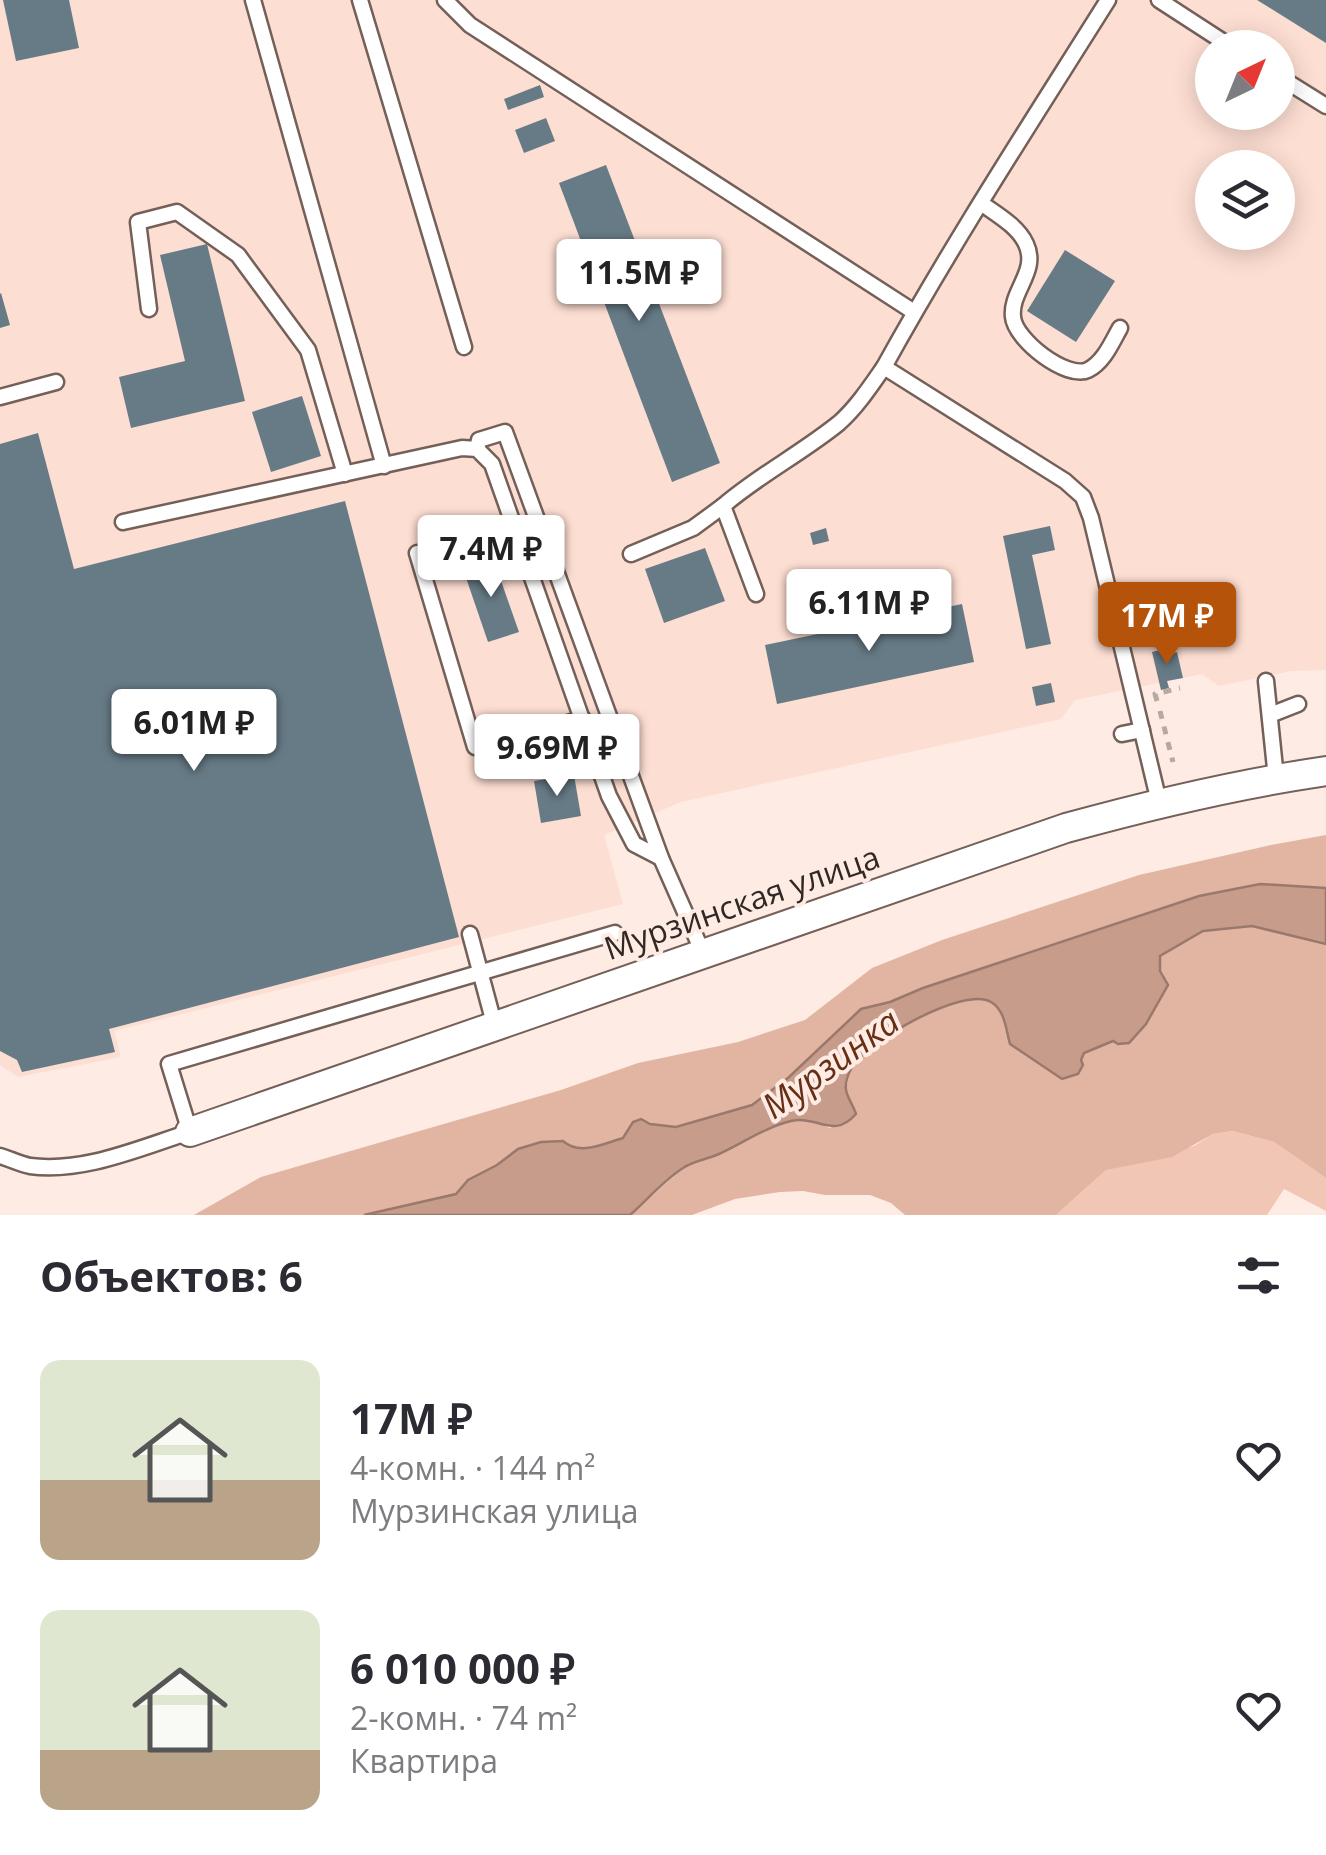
<!DOCTYPE html>
<html lang="ru">
<meta charset="utf-8">
<style>
body{margin:0;font-family:"Open Sans",sans-serif;background:#f7f7f7;color:#2b2b33;height:100vh;display:flex;flex-direction:column;font-size:38px;white-space:nowrap}
*{box-sizing:border-box;margin:0}
p{font-size:32px;color:#7c7c81}
.icon{flex:none;width:55px;height:55px;fill:none;stroke:currentColor;stroke-width:2;stroke-linecap:round;stroke-linejoin:round}
.map{position:relative;height:1215px;overflow:hidden}
.details{display:flex;flex-direction:column;background:#fff;flex:1}
.details>*{flex:none}
.needle{width:65px;rotate:43deg}
.controls{position:absolute;left:1195px;top:30px;display:grid;gap:20px}
.controls a{display:grid;place-items:center;width:100px;height:100px;border-radius:50%;background:#fff;box-shadow:0 5px 25px #0003;font-size:50px}
.price{position:absolute;translate:-50% -85px;padding:0 22px;border-radius:10px;background:#fff;color:#222;font-size:32px;line-height:65px;filter:drop-shadow(0 2px 5px #0008)}
.price::after{content:'';position:absolute;left:50%;top:60px;width:30px;height:22px;margin-left:-15px;background:inherit;clip-path:polygon(0 0,100% 0,50% 100%)}
.price.on{background:#b45309;color:#fff}
ul{padding:0;list-style:none}
li{display:flex;align-items:center;gap:30px;height:250px;padding:0 40px}
li span{display:grid;place-items:center;flex:none;width:280px;height:200px;border-radius:20px;color:#555}
li>.icon{margin-inline-start:auto}
span .icon{width:120px;height:120px;fill:#fffc;stroke-width:1}
li b{font-size:42px}
h2{display:flex;justify-content:space-between;align-items:center;height:120px;padding:0 40px;font-size:42px}
.map>svg:first-child{display:block}
.built{fill:#fdded2;fill-rule:evenodd}
.green{fill:#f1c6b4}
.forest{fill:#e2b5a3}
.water{fill:#c79c8a;stroke:#9a796c;stroke-width:2.5}
.building{fill:#677b86}
.lines{fill:none;stroke-linecap:round;stroke-linejoin:round}
.lane-casing{stroke:#746058;stroke-width:19}
.street-casing{stroke:#746058;stroke-width:32}
.path{stroke:#b8a8a2;stroke-width:5;stroke-dasharray:8 8;stroke-linecap:butt}
.lane{stroke:#fff;stroke-width:14}
.street{stroke:#fff;stroke-width:28}
.labels{text-anchor:middle;stroke-width:8;stroke-linejoin:round;paint-order:stroke}
.street-label{font-size:32px;fill:#312825;stroke:#feebe4}
.water-label{font-size:35px;font-style:italic;fill:#662f16;stroke:#feebe4}
</style>
<div class="map">
<svg width="1326" height="1215" viewBox="0 0 1326 1215">
<rect width="100%" height="100%" fill="#feebe4"/>
<path class="built" d="M 0,0 L 1326,0 L 1326,670 L 1291,671 L 1219,686 L 1202,674 L 1168,681 L 1169,688 L 1161,690 L 1159,683 L 1114,692 L 1075,700 L 1061,719 L 681,802 L 604,835 L 623,904 L 114,1031 L 121,1057 L 18,1077 L 0,1065 ZM 1212,48 L 1278,48 L 1278,112 L 1212,112 ZM 1212,168 L 1278,168 L 1278,232 L 1212,232 Z"/>
<path class="green" d="M 1233,1131 L 1274,1142 L 1326,1178 L 1326,1211 L 1284,1189 L 1267,1215 L 1056,1215 L 1106,1170 L 1194,1146 L 1213,1134 Z"/>
<g class="forest">
<path d="M 1326,835 L 1326,888 L 1260,884 L 1199,896 L 923,988 L 890,1002 L 861,1009 L 788,1078 L 752,1105 L 676,1127 L 633,1123 L 623,1138 C 602,1144 580,1156 562,1141 L 541,1142 L 518,1149 L 497,1165 L 468,1179 L 456,1194 L 364,1215 L 194,1215 L 261,1177 L 561,1090 L 638,1063 L 738,1042 L 805,1020 L 872,968 L 942,940 L 1139,875 L 1271,845 Z"/>
<path d="M 1252,926 L 1326,944 L 1326,1178 L 1274,1142 L 1233,1131 L 1213,1134 L 1172,1157 L 1106,1170 L 1056,1215 L 905,1215 L 891,1203 L 870,1195 L 825,1195 L 803,1191 L 780,1192 L 735,1199 L 692,1215 L 630,1215 L 684,1167 L 720,1153 L 759,1134 L 793,1120 L 813,1121 L 830,1128 L 854,1109 L 845,1095 C 848,1079 851,1065 863,1053 C 882,1034 968,987 991,1002 C 1005,1010 1006,1031 1010,1044 L 1081,1060 L 1084,1053 L 1113,1041 L 1160,971 L 1160,956 L 1203,931 Z"/>
</g>
<path class="water" d="M 1260,884 L 1326,888 L 1326,944 L 1252,926 L 1203,931 L 1160,956 L 1160,971 L 1168,985 L 1146,1024 L 1129,1043 L 1118,1044 L 1113,1041 L 1084,1053 L 1081,1060 L 1083,1065 L 1078,1074 L 1062,1079 L 1010,1044 C 1006,1030 1005,1010 991,1002 C 964,985 863,1043 850,1071 C 840,1093 850,1096 856,1114 C 833,1140 818,1115 791,1121 C 766,1127 743,1143 719,1154 C 708,1159 693,1161 683,1168 C 664,1180 647,1200 630,1215 L 364,1215 L 456,1194 L 468,1180 L 497,1165 L 518,1149 L 541,1142 L 563,1141 C 580,1156 602,1144 623,1138 L 633,1122 L 641,1119 L 650,1124 L 676,1127 L 752,1105 L 788,1078 L 861,1009 L 890,1002 L 923,988 L 1199,896 Z"/>
<g class="building">
<path d="M 3,0 L 69,0 L 79,48 L 16,61 Z"/>
<path d="M 1257,0 L 1326,0 L 1326,43 Z"/>
<path d="M 540,85 L 544,97 L 508,110 L 504,99 Z"/>
<path d="M 546,118 L 555,141 L 524,153 L 515,130 Z"/>
<path d="M 606,165 L 720,463 L 672,482 L 559,183 Z"/>
<path d="M 207,244 L 245,401 L 131,428 L 119,377 L 185,361 L 160,255 Z"/>
<path d="M 1065,250 L 1115,281 L 1076,342 L 1027,311 Z"/>
<path d="M 1,293 L 10,325 L 0,328 L 0,294 Z"/>
<path d="M 302,396 L 321,456 L 271,472 L 252,412 Z"/>
<path d="M 38,433 L 74,569 L 345,501 L 459,937 L 109,1029 L 115,1052 L 22,1072 L 17,1060 L 0,1051 L 0,444 Z"/>
<path d="M 1050,526 L 1055,550 L 1032,555 L 1051,644 L 1026,649 L 1003,536 Z"/>
<path d="M 826,528 L 829,541 L 813,545 L 810,533 Z"/>
<path d="M 705,548 L 725,601 L 664,623 L 645,569 Z"/>
<path d="M 493,558 L 519,632 L 488,642 L 463,569 Z"/>
<path d="M 962,604 L 974,662 L 777,704 L 765,645 Z"/>
<path d="M 1168,648 L 1170,654 L 1177,652 L 1183,678 L 1167,681 L 1169,688 L 1161,690 L 1152,652 Z"/>
<path d="M 1051,683 L 1055,702 L 1036,706 L 1032,687 Z"/>
<path d="M 574,775 L 581,816 L 541,823 L 534,781 Z"/>
</g>
<g class="lines">
<defs>
<g id="lane">
<path d="M 253,0 L 384,466"/>
<path d="M 360,0 L 464,347"/>
<path d="M 445,0 L 470,25 L 914,312"/>
<path d="M 1108,0 C 1032,121 953,242 884,367 L 1065,481 L 1083,497 L 1091,518 L 1159,802"/>
<path d="M 1159,0 L 1233,48"/>
<path d="M 1278,76 L 1326,106"/>
<path d="M 981,203 C 996,214 1018,226 1026,244 C 1039,271 1010,291 1013,317 C 1015,340 1067,380 1088,370 C 1104,362 1112,342 1120,328"/>
<path d="M 149,309 L 138,222 L 177,212 L 238,255 L 308,350 L 345,474"/>
<path d="M 0,397 L 56,382"/>
<path d="M 477,449 L 479,440 L 505,432 L 661,858 L 703,953"/>
<path d="M 123,522 L 462,448 L 477,449 L 492,464 L 609,796 L 634,844 L 661,858"/>
<path d="M 417,553 L 475,747 L 583,719"/>
<path d="M 631,554 L 693,528 L 723,506"/>
<path d="M 756,594 L 723,506 C 759,475 802,453 839,423 C 857,407 870,387 884,367"/>
<path d="M 1266,681 L 1276,778"/>
<path d="M 1270,715 L 1298,704"/>
<path d="M 1122,734 L 1142,730"/>
<path d="M 470,934 L 495,1027"/>
<path d="M 0,1156 C 10,1159 20,1164 30,1166 C 84,1173 139,1148 190,1132 L 169,1064 L 615,933"/>
</g>
<path id="street" d="M 190,1132 L 1066,828 C 1153,804 1237,784 1326,771"/>
</defs>
<use href="#lane" class="lane-casing"/>
<use href="#street" class="street-casing"/>
<g class="path">
<path d="M 1157,701 L 1155,694 L 1180,688"/>
<path d="M 1160,711 L 1173,762"/>
</g>
<use href="#lane" class="lane"/>
<use href="#street" class="street"/>
</g>
<g class="labels">
<g class="street-label">
<text transform="translate(742 903) rotate(-19)" y="11">Мурзинская улица</text>
</g>
<g class="water-label">
<text transform="translate(831 1064) rotate(-36)" y="12">Мурзинка</text>
</g>
</g>
</svg>
<div class="controls">
<a><svg class="needle" viewBox="-14 -14 28 28"><path d="M0-13l5 13h-10z" fill="#e53935"/><path d="M0 13l5-13h-10z" fill="#7c7c81"/></svg></a>
<a><svg class="icon" aria-label="layers" viewBox="0 0 24 24"><path d="M12 4l9 5-9 5-9-5zM3 14l9 5 9-5"/></svg></a>
</div>
<b class="price" style="left:639px;top:324px">11.5M ₽</b>
<b class="price" style="left:491px;top:600px">7.4M ₽</b>
<b class="price" style="left:869px;top:654px">6.11M ₽</b>
<b class="price on" style="left:1167px;top:667px">17M ₽</b>
<b class="price" style="left:194px;top:774px">6.01M ₽</b>
<b class="price" style="left:557px;top:799px">9.69M ₽</b>
</div>
<section class="details">
<h2>Объектов: 6<svg class="icon" aria-label="filters" viewBox="0 0 24 24"><path d="M4 7h16M4 17h16"/><circle cx="9" cy="7" r="2"/><circle cx="15" cy="17" r="2"/></svg></h2>
<ul>
<li><span style="background:linear-gradient(#dfe7d0 60%,#b9a48a 0)"><svg class="icon" aria-label="home" viewBox="0 0 24 24"><path d="M3 11l9-7 9 7M6 9v11h12V9"/></svg></span><div><b>17M ₽</b><p>4-комн. · 144 m²</p><p>Мурзинская улица</p></div><svg class="icon" aria-label="heart" viewBox="0 0 24 24"><path d="M12 20l-8-8c-3-5 5-10 8-4 3-6 11-1 8 4z"/></svg></li>
<li><span style="background:linear-gradient(#dfe7d0 70%,#b9a48a 0)"><svg class="icon" aria-label="home" viewBox="0 0 24 24"><path d="M3 11l9-7 9 7M6 9v11h12V9"/></svg></span><div><b>6 010 000 ₽</b><p>2-комн. · 74 m²</p><p>Квартира</p></div><svg class="icon" aria-label="heart" viewBox="0 0 24 24"><path d="M12 20l-8-8c-3-5 5-10 8-4 3-6 11-1 8 4z"/></svg></li>
</ul>
</section>
